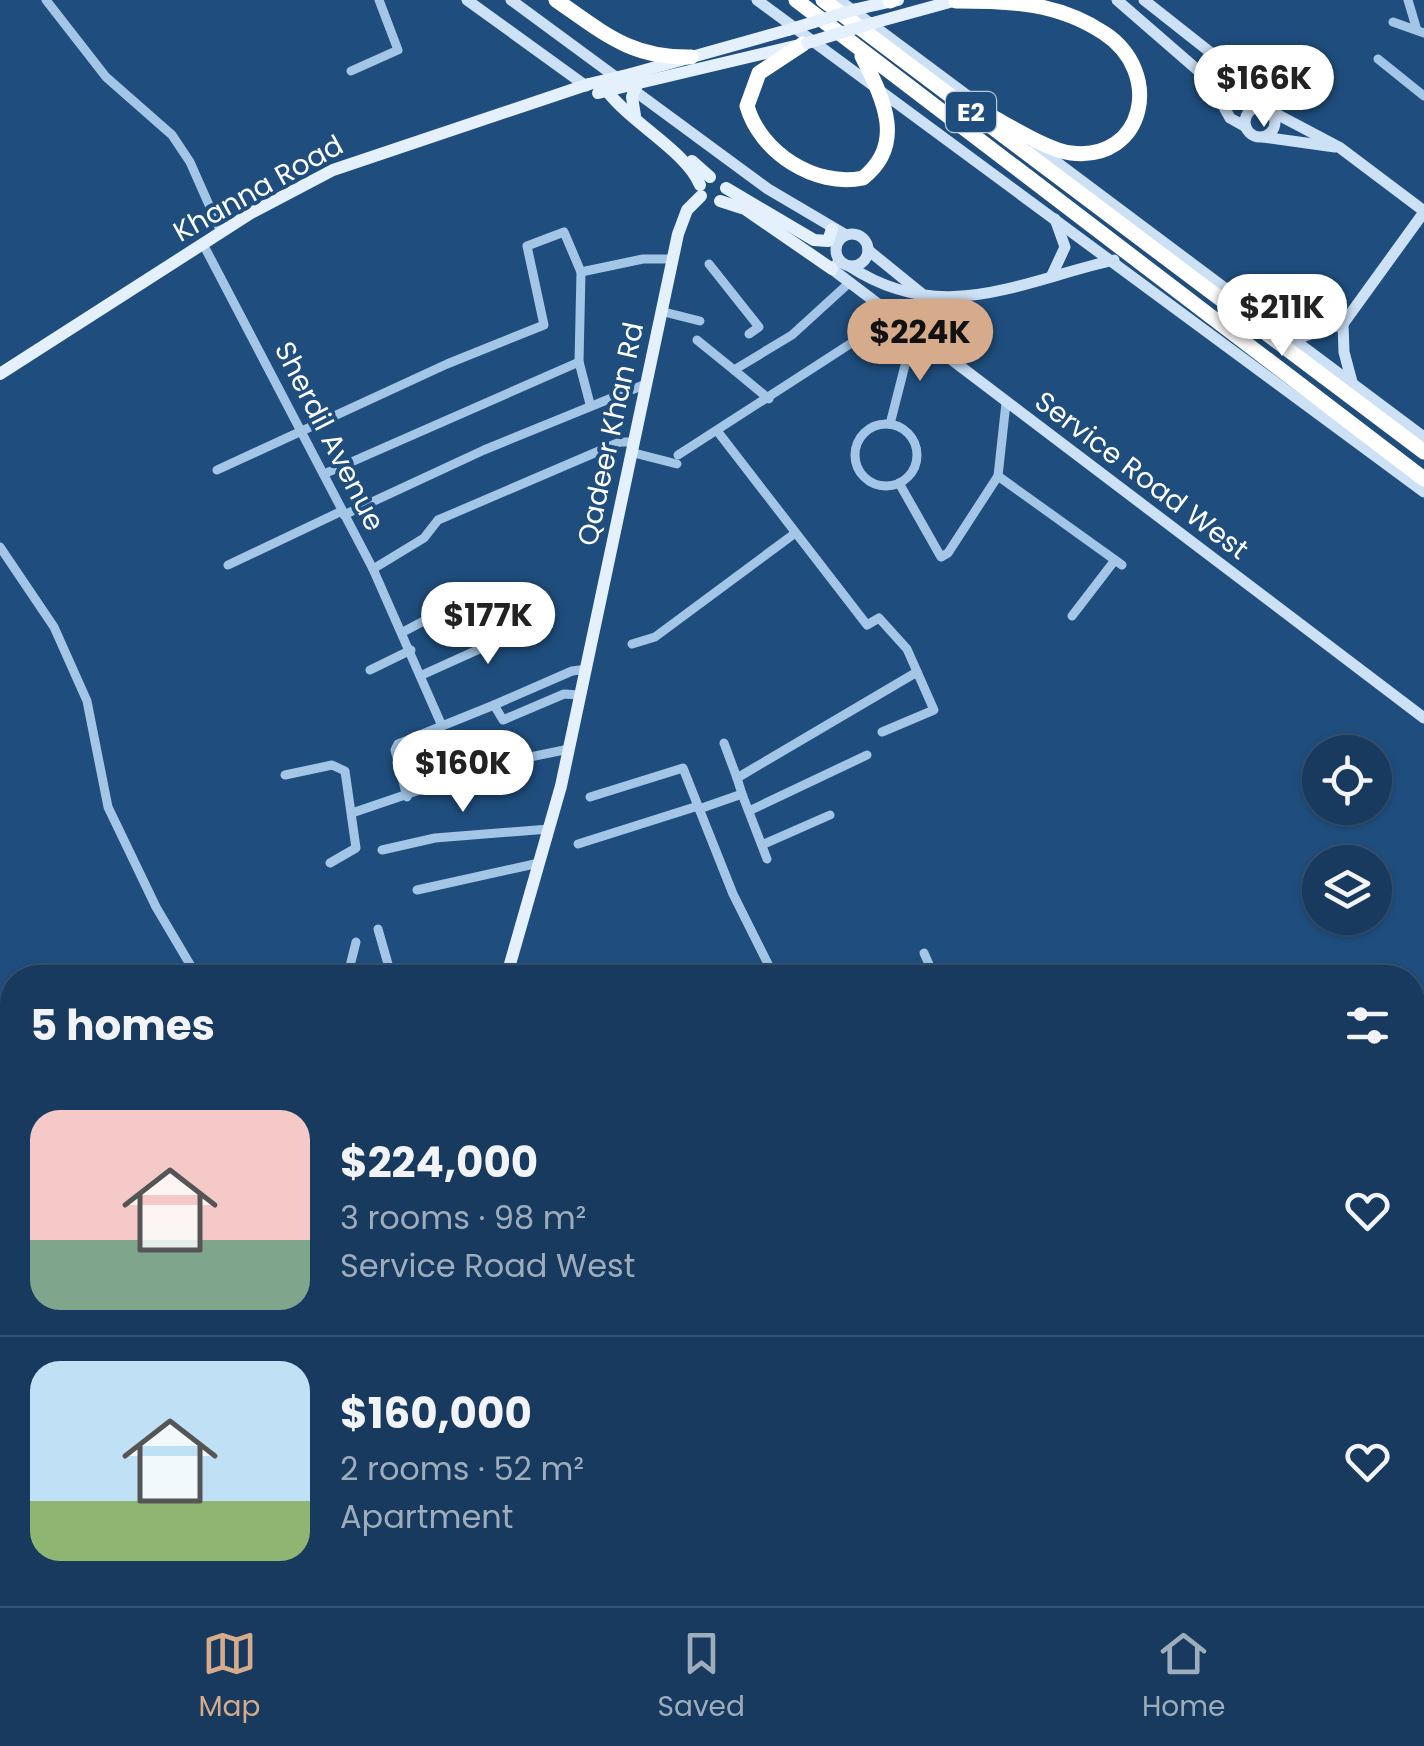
<!DOCTYPE html>
<meta charset="utf-8">
<style>
body{margin:0;font-family:Poppins,sans-serif;background:#204164;color:#f1f3f6;height:100vh;display:flex;flex-direction:column;font-size:38px;white-space:nowrap}
*{box-sizing:border-box;margin:0}
p{font-size:32px;color:#9eadbc}
.icon{flex:none;width:55px;height:55px;fill:none;stroke:currentColor;stroke-width:2;stroke-linecap:round;stroke-linejoin:round}
.map{position:relative;flex:1;overflow:hidden}
.sheet{position:absolute;left:0px;top:965px;width:1425px;height:642px;display:flex;flex-direction:column;background:#173a5e;border-radius:40px 40px 0 0;box-shadow:0 2px 8px #0004,0 0 0 2px #365473}
.sheet>*{flex:none}
.buttons{position:absolute;left:1302px;top:735px;display:grid;gap:20px}
.buttons a{display:grid;place-items:center;width:90px;height:90px;border-radius:50%;background:#173a5e;box-shadow:0 2px 8px #0004,0 0 0 2px #365473;font-size:50px}
.price{position:absolute;translate:-50% -85px;padding:0 22px;border-radius:35px;background:#fff;color:#222;font-size:32px;line-height:65px;filter:drop-shadow(0 2px 5px #0008)}
.price::after{content:'';position:absolute;left:50%;top:60px;width:30px;height:22px;margin-left:-15px;background:inherit;clip-path:polygon(0 0,100% 0,50% 100%)}
.price.selected{background:#d6ab8b;color:#111}
ul{padding:0;list-style:none}
li{display:flex;align-items:center;gap:30px;height:250px;padding:0 30px}
li+li{border-top:2px solid #365473}
li span{display:grid;place-items:center;flex:none;width:280px;height:200px;border-radius:30px;color:#555}
li>.icon{margin-inline-start:auto}
span .icon{width:120px;height:120px;fill:#fffc;stroke-width:1}
li b{font-size:42px}
h2{display:flex;justify-content:space-between;align-items:center;height:120px;padding:0 30px;font-size:42px}
.tabs{display:flex;justify-content:space-around;align-items:center;height:140px;border-top:2px solid #365473;background:#173a5e;font-size:28px;color:#9eadbc}
.tabs a{display:grid;justify-items:center;gap:5px}
.tabs .selected{color:#d6ab8b}
.map>svg:first-child{display:block}
.green{fill:#32699c}
.lines{fill:none;stroke-linecap:round;stroke-linejoin:round}
.street{stroke:#a3c6e7;stroke-width:9}
.secondary{stroke:#cde1f6;stroke-width:11}
.primary{stroke:#e5f0fd;stroke-width:12}
.highway{stroke:#fff;stroke-width:15}
.primary-bridge{stroke:#e5f0fd;stroke-width:12}
.labels{text-anchor:middle;stroke-width:8;stroke-linejoin:round;paint-order:stroke}
.shield{fill:#1f4e7e;stroke:#bccad8;stroke-width:2.5}
.shield-label{font-size:25px;font-weight:bold;fill:#fff}
.street-label{font-size:28px;fill:#fff;stroke:#1f4e7e}
</style>
<div class="map">
<svg width="1424" height="1606" viewBox="0 0 1424 1606">
<rect width="100%" height="100%" fill="#1f4e7e"/>
<path class="green" d="M 387,1595 L 608,1595 L 612,1606 L 385,1606 Z"/>
<g class="lines">
<g class="street">
<path d="M 46,0 L 106,77 L 172,135 L 190,162 L 221,232"/>
<path d="M 1408,0 L 1416,27"/>
<path d="M 1393,22 L 1424,33"/>
<path d="M 1378,59 L 1424,96"/>
<path d="M 351,71 L 398,50 L 379,0"/>
<path d="M 203,244 L 373,569 L 442,726 L 494,705 L 503,720 L 564,694 L 581,695"/>
<path d="M 709,264 L 759,327 L 749,334"/>
<path d="M 581,272 L 643,259 L 672,259"/>
<path d="M 668,313 L 700,321"/>
<path d="M 697,340 L 734,370 L 792,335 L 849,283"/>
<path d="M 734,370 L 769,399"/>
<path d="M 1006,403 L 998,476 L 1122,565"/>
<circle cx="886" cy="455" r="31"/>
<path d="M 890,424 L 913,334"/>
<path d="M 718,432 L 867,625 L 879,618 L 907,649 L 934,710 L 882,732"/>
<path d="M 638,454 L 677,464"/>
<path d="M 678,455 L 867,333 L 866,323 L 881,307"/>
<path d="M 217,470 L 447,364 L 544,325 L 527,246 L 564,232 L 581,272 L 579,362 L 590,404"/>
<path d="M 324,474 L 579,362"/>
<path d="M 899,483 L 941,557 L 948,553 L 998,476"/>
<path d="M 344,515 L 484,450 L 646,384"/>
<path d="M 0,547 L 54,627 L 87,701 L 108,807 L 156,907 L 198,978"/>
<path d="M 228,565 L 342,511"/>
<path d="M 373,569 L 424,538 L 438,520 L 620,442 L 634,442"/>
<path d="M 1072,616 L 1115,560"/>
<path d="M 403,632 L 484,589"/>
<path d="M 632,644 L 655,637 L 794,534"/>
<path d="M 370,670 L 411,650"/>
<path d="M 422,675 L 537,623"/>
<path d="M 494,705 L 572,671 L 587,669"/>
<path d="M 724,743 L 737,778"/>
<path d="M 285,775 L 332,765 L 345,771 L 356,848 L 330,863"/>
<path d="M 742,794 L 767,859"/>
<path d="M 407,797 L 395,750 L 398,744 L 442,726"/>
<path d="M 590,797 L 683,768 L 698,806"/>
<path d="M 699,809 L 742,794 L 737,778 L 917,672"/>
<path d="M 749,811 L 867,755"/>
<path d="M 352,813 L 496,764 L 569,749"/>
<path d="M 578,844 L 698,806 L 733,894 L 775,978"/>
<path d="M 762,845 L 830,815"/>
<path d="M 382,850 L 435,838 L 549,829"/>
<path d="M 417,890 L 539,863"/>
<path d="M 378,929 L 392,978"/>
<path d="M 924,953 L 935,978"/>
<path d="M 347,978 L 356,942"/>
<path d="M 0,1022 L 3,1019"/>
<path d="M 1412,1208 L 1424,1193"/>
<path d="M 1412,1275 L 1424,1283"/>
<path d="M 1412,1359 L 1424,1343"/>
<path d="M 0,1495 L 12,1488"/>
<path d="M 1412,1502 L 1424,1487"/>
<path d="M 1412,1505 L 1424,1514"/>
<path d="M 1412,1551 L 1424,1556"/>
<path d="M 0,1570 L 12,1563"/>
<path d="M 1421,1576 L 1424,1576"/>
<path d="M 1000,1595 L 1003,1606"/>
<path d="M 1075,1595 L 1079,1606"/>
<path d="M 70,1606 L 88,1595"/>
<path d="M 828,1606 L 863,1599"/>
<path d="M 1154,1606 L 1186,1595"/>
</g>
<g class="secondary">
<path d="M 467,0 L 586,86"/>
<path d="M 511,0 L 768,189 L 846,235"/>
<path d="M 757,0 L 1424,492"/>
<path d="M 839,0 L 992,114"/>
<path d="M 1117,0 L 1224,93 L 1236,94 L 1247,82"/>
<path d="M 1144,0 L 1258,90 L 1269,110 L 1339,147 L 1424,211"/>
<path d="M 1210,82 L 1230,118 L 1246,127"/>
<circle cx="1260" cy="122" r="15"/>
<path d="M 1263,137 L 1335,147"/>
<path d="M 1035,146 L 1424,437"/>
<circle cx="852" cy="250" r="16"/>
<path d="M 868,250 L 921,293"/>
<path d="M 840,261 L 832,269 L 1424,718"/>
<path d="M 849,266 C 942,327 1018,282 1114,260"/>
<path d="M 1052,275 L 1065,247 L 1055,219"/>
<path d="M 1343,324 L 1344,352 L 1352,382"/>
<path d="M 1295,339 L 1343,324 L 1424,212"/>
<path d="M 920,340 L 930,296"/>
<path d="M 0,1129 L 12,1123"/>
<path d="M 1412,1138 L 1424,1128"/>
<path d="M 0,1140 L 12,1133"/>
</g>
<g class="primary">
<path d="M 857,9 L 898,0"/>
<path d="M 873,23 L 957,0"/>
<path d="M 631,74 L 788,30"/>
<path d="M 639,83 L 795,46"/>
<path d="M 607,91 C 631,123 687,152 700,185"/>
<path d="M 692,161 L 710,177"/>
<path d="M 726,188 L 814,240 L 828,241 L 832,229"/>
<path d="M 720,201 L 745,209 L 832,269"/>
<path d="M 0,374 L 251,213 L 333,170 L 589,84"/>
<path d="M 506,978 L 561,786 L 678,234 L 687,210 L 701,196"/>
<path d="M 626,1595 L 629,1606"/>
</g>
<g class="highway">
<path d="M 556,0 C 604,33 630,58 691,57"/>
<path d="M 796,0 L 1424,479"/>
<path d="M 823,0 L 1424,452"/>
<path d="M 890,1 L 892,0"/>
<path d="M 956,1 C 1010,1 1057,2 1104,33 C 1164,72 1145,162 1071,153 C 1049,151 1008,125 987,114"/>
<path d="M 803,44 L 759,73 L 747,106 C 760,152 815,188 863,178 C 907,143 882,97 862,56"/>
</g>
<g class="primary-bridge">
<path d="M 788,30 L 857,9"/>
<path d="M 807,43 L 873,23"/>
<path d="M 589,84 L 631,74"/>
<path d="M 598,93 L 639,83"/>
<path d="M 635,116 L 632,97 L 637,84"/>
</g>
</g>
<g class="labels">
<rect class="shield" x="946" y="92" width="50" height="40" rx="8"/>
<g class="shield-label">
<text x="971" y="121">E2</text>
</g>
<g class="street-label">
<text transform="translate(258 188) rotate(-29)" y="10">Khanna Road</text>
<text transform="translate(610 434) rotate(-78)" y="10">Qadeer Khan Rd</text>
<text transform="translate(330 436) rotate(63)" y="10">Sherdil Avenue</text>
<text transform="translate(1142 475) rotate(37)" y="10">Service Road West</text>
</g>
</g>
</svg>
<div class="buttons">
<a><svg class="icon" aria-label="locate" viewBox="0 0 24 24"><circle cx="12" cy="12" r="6"/><path d="M12 2v4M12 18v4M2 12h4M18 12h4"/></svg></a>
<a><svg class="icon" aria-label="layers" viewBox="0 0 24 24"><path d="M12 4l9 5-9 5-9-5zM3 14l9 5 9-5"/></svg></a>
</div>
<b class="price" style="left:1264px;top:130px">$166K</b>
<b class="price" style="left:1282px;top:359px">$211K</b>
<b class="price selected" style="left:920px;top:384px">$224K</b>
<b class="price" style="left:488px;top:667px">$177K</b>
<b class="price" style="left:463px;top:815px">$160K</b>
<section class="sheet">
<h2>5 homes<svg class="icon" aria-label="filters" viewBox="0 0 24 24"><path d="M4 7h16M4 17h16"/><circle cx="9" cy="7" r="2"/><circle cx="15" cy="17" r="2"/></svg></h2>
<ul>
<li><span style="background:linear-gradient(#f6c9c9 65%,#7fa58c 0)"><svg class="icon" aria-label="home" viewBox="0 0 24 24"><path d="M3 11l9-7 9 7M6 9v11h12V9"/></svg></span><div><b>$224,000</b><p>3 rooms · 98 m²</p><p>Service Road West</p></div><svg class="icon" aria-label="heart" viewBox="0 0 24 24"><path d="M12 20l-8-8c-3-5 5-10 8-4 3-6 11-1 8 4z"/></svg></li>
<li><span style="background:linear-gradient(#bfe0f5 70%,#8fb573 0)"><svg class="icon" aria-label="home" viewBox="0 0 24 24"><path d="M3 11l9-7 9 7M6 9v11h12V9"/></svg></span><div><b>$160,000</b><p>2 rooms · 52 m²</p><p>Apartment</p></div><svg class="icon" aria-label="heart" viewBox="0 0 24 24"><path d="M12 20l-8-8c-3-5 5-10 8-4 3-6 11-1 8 4z"/></svg></li>
</ul>
</section>
</div>
<nav class="tabs">
<a class="selected"><svg class="icon" aria-label="map" viewBox="0 0 24 24"><path d="M3 6l6-2 6 2 6-2v14l-6 2-6-2-6 2zM9 4v14M15 6v14"/></svg>Map</a>
<a><svg class="icon" aria-label="saved" viewBox="0 0 24 24"><path d="M7 4h10v16l-5-4-5 4z"/></svg>Saved</a>
<a><svg class="icon" aria-label="home" viewBox="0 0 24 24"><path d="M3 11l9-7 9 7M6 9v11h12V9"/></svg>Home</a>
</nav>
